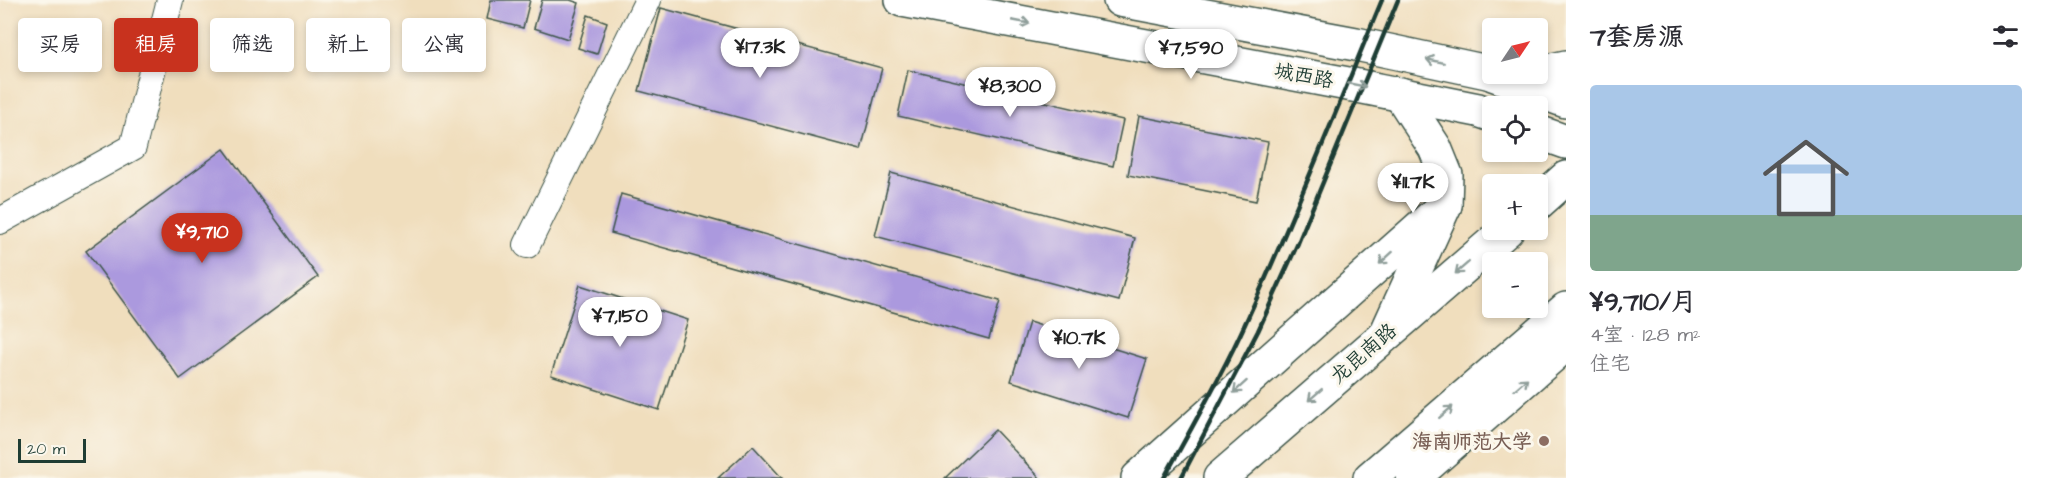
<!DOCTYPE html>
<html lang="zh">
<meta charset="utf-8">
<style>
body{margin:0;font-family:"Architects Daughter","LXGW WenKai TC",sans-serif;background:#f2f2f3;color:#2b2b33;height:100vh;display:flex;flex-direction:column;font-size:22px;white-space:nowrap}
*{box-sizing:border-box;margin:0}
p{font-size:20px;color:#7c7c81}
.icon{flex:none;width:33px;height:33px;fill:none;stroke:currentColor;stroke-width:2;stroke-linecap:round;stroke-linejoin:round}
.map{position:relative;flex:1;overflow:hidden}
.sheet{display:flex;flex-direction:column;background:#fff;width:480px}
.sheet>*{flex:none}
.hud{position:absolute;left:18px;top:18px;width:570px;height:54px;display:flex;gap:12px}
.needle{width:39px;rotate:55deg}
.controls{position:absolute;left:1482px;top:18px;display:grid;gap:12px}
.controls a{display:grid;place-items:center;width:66px;height:66px;border-radius:6px;background:#fff;box-shadow:0 3px 9px #0003;font-size:30px}
.scale{position:absolute;left:18px;bottom:15px;width:68px;box-sizing:border-box;padding-left:6px;border:3px solid #1f3d34;border-top:0;font-size:16px;line-height:21px;white-space:nowrap;color:#1f3d34;-webkit-text-stroke:4px #fbf7ec;paint-order:stroke}
.price{position:absolute;translate:-50% -51px;padding:0 14px;border-radius:21px;background:#fff;color:#222;font-size:20px;line-height:39px;filter:drop-shadow(0 2px 3px #0008)}
.price::after{content:'';position:absolute;left:50%;top:36px;width:18px;height:14px;margin-left:-9px;background:inherit;clip-path:polygon(0 0,100% 0,50% 100%)}
.price.selected{background:#c8321e;color:#fff}
ul{padding:0;list-style:none}
li{display:grid;align-content:center;gap:12px;height:318px;padding:0 24px}
li+li{border-top:2px solid #e1e1e2}
li span{display:grid;place-items:center;height:186px;border-radius:6px;color:#555}
li>.icon{margin-inline-start:auto}
span .icon{width:108px;height:108px;fill:#fffc;stroke-width:1}
li b{font-size:26px}
h2{display:flex;justify-content:space-between;align-items:center;height:72px;padding:0 24px;font-size:26px}
.pill{padding:0 21px;border-radius:6px;background:#fff;box-shadow:0 3px 9px #0003;font-size:21px;line-height:54px}
.pill.selected{background:#c8321e;color:#fff}
main{display:flex;flex:1;min-height:0}
.map>svg:first-child{display:block}
.building{fill:#ab99de}
.lines{fill:none;stroke-linecap:round;stroke-linejoin:round}
.minor-casing{stroke:#3e5549;stroke-width:28}
.secondary-casing{stroke:#3e5549;stroke-width:36}
.trunk-casing{stroke:#3e5549;stroke-width:36}
.minor{stroke:#fff;stroke-width:26}
.secondary{stroke:#fff;stroke-width:33}
.trunk{stroke:#fff;stroke-width:33}
.rail{stroke:#1f3d34;stroke-width:4.5}
.oneway{stroke:#8f9e9a}
.education-dot{fill:#8d6e63;stroke:#fbf7ec;stroke-width:2}
.labels{text-anchor:middle;stroke-width:6;stroke-linejoin:round;paint-order:stroke}
.street-label{font-size:20px;fill:#1f3d34;stroke:#fbf7ec}
.education-label{font-size:20px;font-weight:bold;fill:#785e54;stroke:#fbf7ec;text-anchor:end}
</style>
<main>
<div class="map">
<svg width="1566" height="478" viewBox="0 0 1566 478">
<rect width="100%" height="100%" fill="#fbf7ec"/>
<filter id="ink" filterUnits="userSpaceOnUse"><feTurbulence type="fractalNoise" baseFrequency=".0167" numOctaves="2"/><feDisplacementMap in="SourceGraphic" scale="12" xChannelSelector="R" yChannelSelector="G"/><feConvolveMatrix kernelMatrix="1 2 1 2 8 2 1 2 1" color-interpolation-filters="sRGB"/></filter>
<filter id="wash" filterUnits="userSpaceOnUse"><feTurbulence type="fractalNoise" baseFrequency=".008" numOctaves="4" result="noise"/><feDisplacementMap in="SourceGraphic" scale="24" xChannelSelector="R" yChannelSelector="G"/><feGaussianBlur stdDeviation="1.35" result="paint"/><feColorMatrix in="noise" values="0 0 0 0 0 0 0 0 0 0 0 0 0 0 0 0 0 1.4 0 .05"/><feComposite in="paint" operator="in"/></filter>
<g filter="url(#wash)">
<rect width="100%" height="100%" fill="#f0debd"/>
<g id="blocks">
<g class="building">
<path d="M 491,0 L 530,0 L 523,28 L 487,19 Z"/>
<path d="M 542,0 L 570,0 L 579,3 L 568,39 L 534,28 Z"/>
<path d="M 661,8 L 882,68 L 861,150 L 639,91 Z"/>
<path d="M 588,15 L 607,22 L 597,54 L 578,48 Z"/>
<path d="M 908,70 L 1123,120 L 1113,166 L 898,116 Z"/>
<path d="M 1139,116 L 1268,142 L 1256,201 L 1128,175 Z"/>
<path d="M 224,149 L 318,277 L 180,379 L 86,251 Z"/>
<path d="M 891,173 L 1135,238 L 1119,301 L 875,236 Z"/>
<path d="M 621,194 L 1000,301 L 989,339 L 611,233 Z"/>
<path d="M 580,285 L 688,320 L 659,410 L 551,375 Z"/>
<path d="M 1029,322 L 1147,359 L 1128,418 L 1011,381 Z"/>
<path d="M 995,430 L 1040,478 L 945,478 Z"/>
<path d="M 753,446 L 782,478 L 718,478 Z"/>
</g>
</g>
</g>
<g filter="url(#ink)">
<use href="#blocks" fill-opacity="0" stroke="#3e5549" stroke-width="1.5"/>
<g class="lines">
<defs>
<g id="minor">
<path d="M 0,221 L 133,147 L 170,0"/>
<path d="M 527,245 L 648,0"/>
</g>
<g id="secondary">
<path d="M 902,0 L 1348,84 L 1478,110 L 1492,115"/>
<path d="M 1120,0 L 1356,44 L 1492,73"/>
<path d="M 1538,73 L 1566,67"/>
<path d="M 1493,74 L 1566,101"/>
<path d="M 1538,132 L 1566,142"/>
<path d="M 1387,332 L 1445,205 L 1446,175 L 1435,148 L 1400,94"/>
<path d="M 1138,478 L 1445,205"/>
<path d="M 1413,478 L 1566,344"/>
</g>
<g id="trunk">
<path d="M 1538,203 L 1566,178"/>
<path d="M 1220,478 L 1507,230"/>
<path d="M 1370,478 L 1566,309"/>
</g>
</defs>
<use href="#minor" class="minor-casing"/>
<use href="#secondary" class="secondary-casing"/>
<use href="#trunk" class="trunk-casing"/>
<use href="#minor" class="minor"/>
<use href="#secondary" class="secondary"/>
<use href="#trunk" class="trunk"/>
<g class="rail">
<path d="M 1164,478 C 1192,427 1221,377 1245,324 C 1294,218 1337,108 1382,0"/>
<path d="M 1181,478 L 1258,331 L 1298,243 L 1398,0"/>
</g>
</g>
<defs><path id="oneway-shaft" d="M-6 0H5M1.5-3L5.5 0L1.5 3" fill="none" stroke-width="1.6" stroke-linecap="round" stroke-linejoin="round" transform="scale(1.5)"/></defs>
<g class="oneway">
<use href="#oneway-shaft" transform="translate(1021 22) rotate(11)"/>
<use href="#oneway-shaft" transform="translate(1435 61) rotate(-168)"/>
<use href="#oneway-shaft" transform="translate(1357 85) rotate(11)"/>
<use href="#oneway-shaft" transform="translate(1386 258) rotate(138)"/>
<use href="#oneway-shaft" transform="translate(1462 268) rotate(139)"/>
<use href="#oneway-shaft" transform="translate(1521 384) rotate(-41)"/>
<use href="#oneway-shaft" transform="translate(1240 387) rotate(138)"/>
<use href="#oneway-shaft" transform="translate(1315 395) rotate(139)"/>
<use href="#oneway-shaft" transform="translate(1446 412) rotate(-41)"/>
</g>
</g>
<circle class="education-dot" cx="1544" cy="441" r="6"/>
<g class="labels">
<g class="street-label">
<text transform="translate(1304 75) rotate(11)" y="7">城西路</text>
<text transform="translate(1363 353) rotate(-41)" y="7">龙昆南路</text>
</g>
<g class="education-label">
<text x="1532" y="448">海南师范大学</text>
</g>
</g>
</svg>
<div class="controls">
<a><svg class="needle" viewBox="-14 -14 28 28"><path d="M0-13l5 13h-10z" fill="#e53935"/><path d="M0 13l5-13h-10z" fill="#7c7c81"/></svg></a>
<a><svg class="icon" aria-label="locate" viewBox="0 0 24 24"><circle cx="12" cy="12" r="6"/><path d="M12 2v4M12 18v4M2 12h4M18 12h4"/></svg></a>
<a>+</a>
<a>−</a>
</div>
<div class="scale">20 m</div>
<b class="price" style="left:760px;top:79px">¥17.3K</b>
<b class="price" style="left:1191px;top:80px">¥7,590</b>
<b class="price" style="left:1010px;top:118px">¥8,300</b>
<b class="price" style="left:1413px;top:214px">¥11.7K</b>
<b class="price selected" style="left:202px;top:264px">¥9,710</b>
<b class="price" style="left:620px;top:348px">¥7,150</b>
<b class="price" style="left:1079px;top:370px">¥10.7K</b>
<div class="hud">
<a class="pill">买房</a>
<a class="pill selected">租房</a>
<a class="pill">筛选</a>
<a class="pill">新上</a>
<a class="pill">公寓</a>
</div>
</div>
<section class="sheet">
<h2>7套房源<svg class="icon" aria-label="filters" viewBox="0 0 24 24"><path d="M4 7h16M4 17h16"/><circle cx="9" cy="7" r="2"/><circle cx="15" cy="17" r="2"/></svg></h2>
<ul>
<li><span style="background:linear-gradient(#a9c7e8 70%,#7fa58c 0)"><svg class="icon" aria-label="home" viewBox="0 0 24 24"><path d="M3 11l9-7 9 7M6 9v11h12V9"/></svg></span><div><b>¥9,710/月</b><p>4室 · 128 m²</p><p>住宅</p></div></li>
</ul>
</section>
</main>
